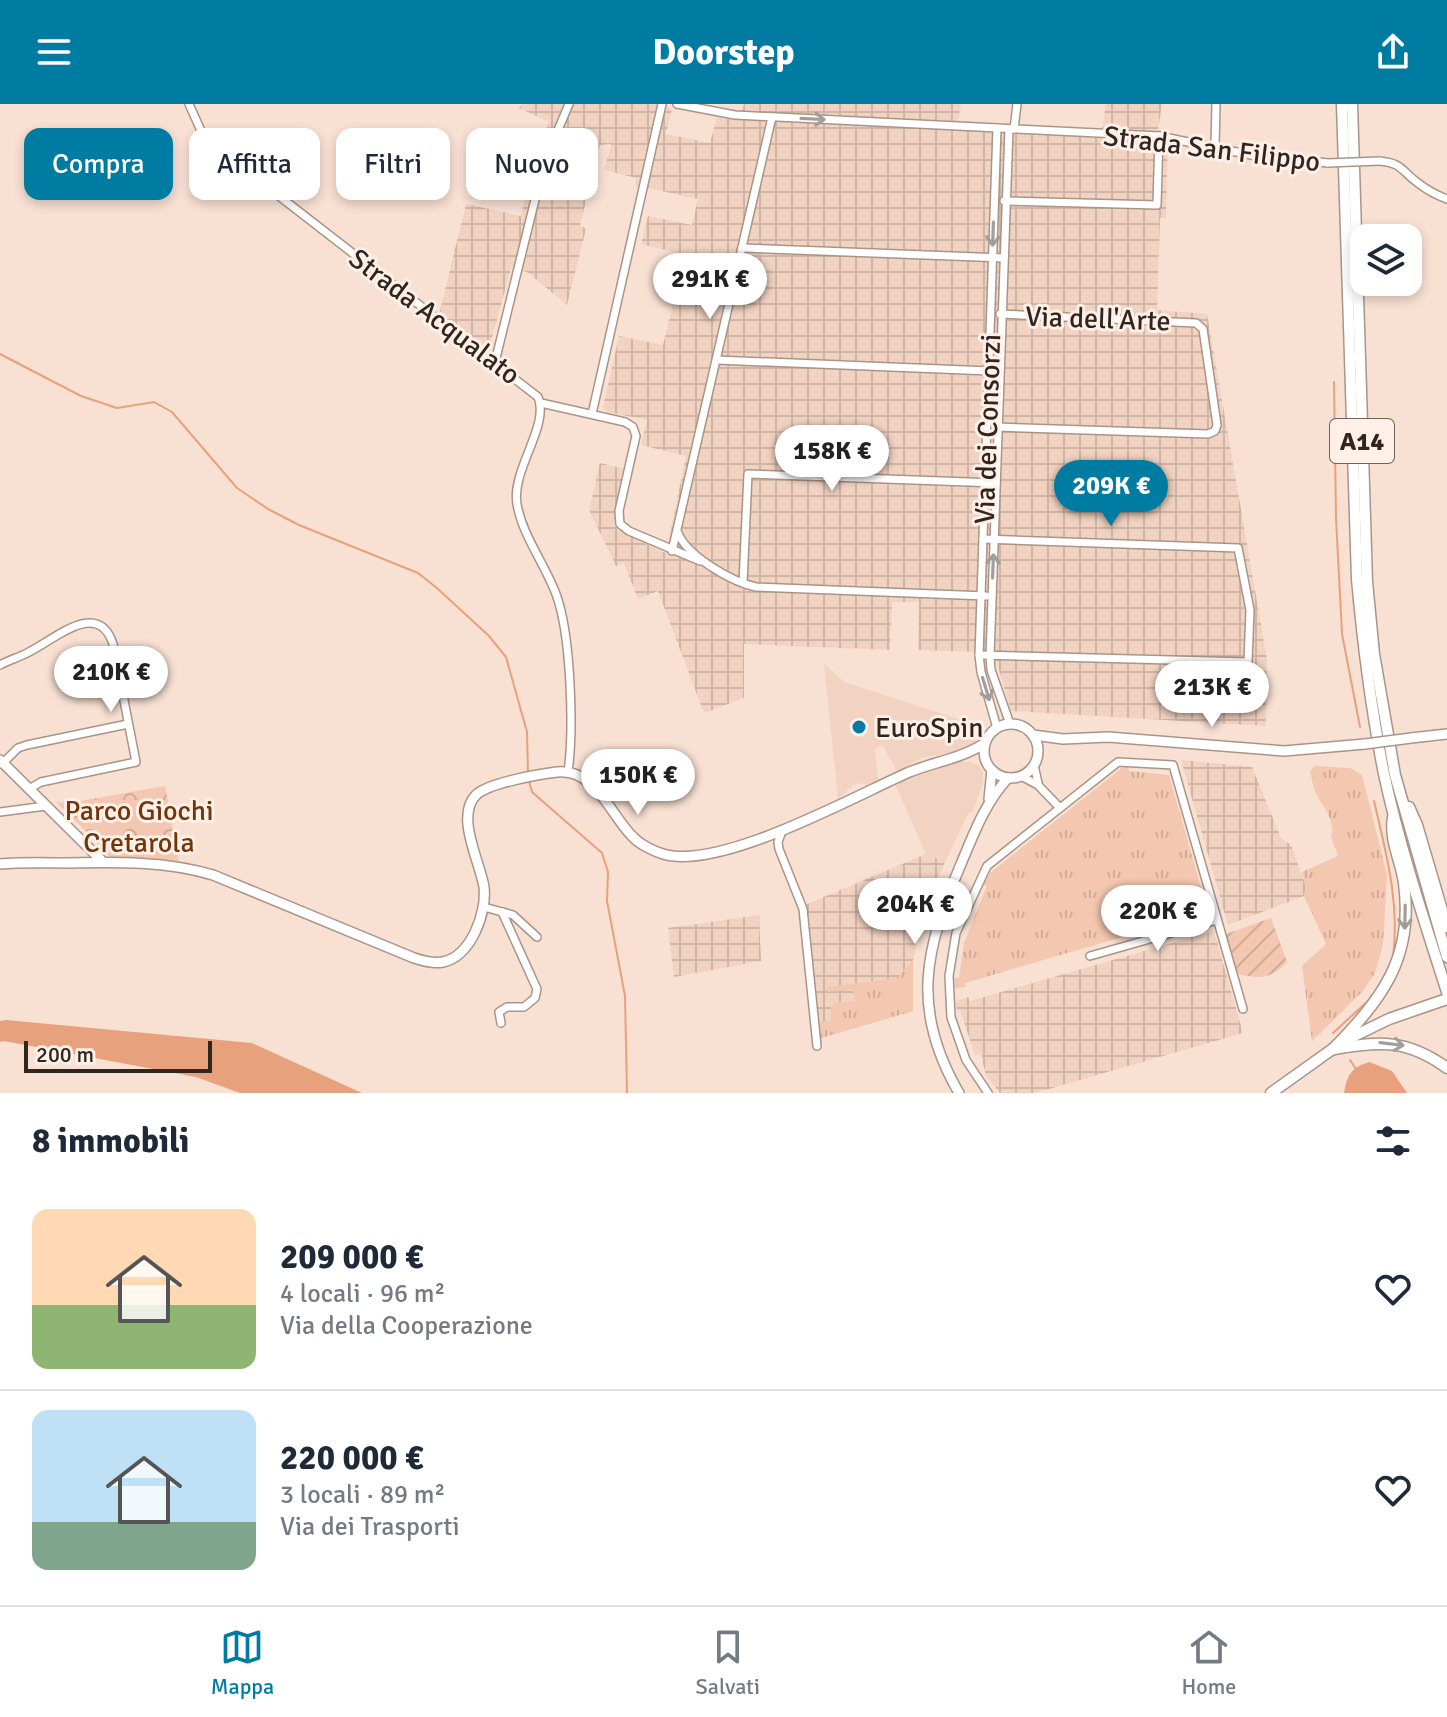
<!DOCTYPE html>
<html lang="it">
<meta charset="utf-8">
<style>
body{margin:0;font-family:Signika,sans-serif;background:#f6f6f7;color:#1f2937;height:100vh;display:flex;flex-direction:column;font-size:30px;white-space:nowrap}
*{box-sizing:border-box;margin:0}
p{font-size:26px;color:#747a83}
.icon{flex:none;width:44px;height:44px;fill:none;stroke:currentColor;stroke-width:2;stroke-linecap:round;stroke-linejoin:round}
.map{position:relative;height:989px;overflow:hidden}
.drawer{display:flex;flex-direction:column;background:#fff;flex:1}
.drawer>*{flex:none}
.banner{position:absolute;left:24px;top:24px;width:800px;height:72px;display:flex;gap:16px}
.fabs{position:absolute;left:1350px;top:120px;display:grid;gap:16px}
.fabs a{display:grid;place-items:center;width:72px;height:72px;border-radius:16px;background:#fff;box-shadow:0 4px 12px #0003;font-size:40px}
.scale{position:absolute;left:24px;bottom:20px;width:188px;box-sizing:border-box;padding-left:8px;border:4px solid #2f2621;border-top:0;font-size:22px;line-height:28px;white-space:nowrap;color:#2f2621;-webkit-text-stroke:6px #feefe7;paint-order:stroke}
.price{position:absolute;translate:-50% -68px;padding:0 18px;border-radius:28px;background:#fff;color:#222;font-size:26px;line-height:52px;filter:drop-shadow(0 2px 4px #0008)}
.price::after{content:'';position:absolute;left:50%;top:48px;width:24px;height:18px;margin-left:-12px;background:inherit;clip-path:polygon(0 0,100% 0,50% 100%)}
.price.on{background:#007ba2;color:#fff}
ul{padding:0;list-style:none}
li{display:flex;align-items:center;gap:24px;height:200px;padding:0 32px}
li+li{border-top:2px solid #e0e1e3}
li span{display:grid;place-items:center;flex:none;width:224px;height:160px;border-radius:16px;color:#555}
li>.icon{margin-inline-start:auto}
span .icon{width:96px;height:96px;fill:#fffc;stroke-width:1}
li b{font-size:34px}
h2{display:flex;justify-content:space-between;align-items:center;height:96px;padding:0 32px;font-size:34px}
.tag{padding:0 28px;border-radius:16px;background:#fff;box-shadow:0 4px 12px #0003;font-size:28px;line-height:72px}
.tag.on{background:#007ba2;color:#fff}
header{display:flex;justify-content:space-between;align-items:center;height:104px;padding:0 32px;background:#007ba2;color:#fff;font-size:36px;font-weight:800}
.menu{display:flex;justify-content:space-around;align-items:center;height:112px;border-top:2px solid #e0e1e3;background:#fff;font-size:22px;color:#747a83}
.menu a{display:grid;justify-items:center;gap:4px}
.menu .on{color:#007ba2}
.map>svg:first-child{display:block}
.built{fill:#f2d3c2}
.industrial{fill:url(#industrial-grid)}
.grass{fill:url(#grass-tufts)}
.park{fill:url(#park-crowns)}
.garden{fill:url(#garden-furrows)}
.pitch{fill:#f3c7b0}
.water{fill:#e7a17c}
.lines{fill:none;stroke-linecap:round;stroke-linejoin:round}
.stream{stroke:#e7a17c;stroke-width:2}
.minor-casing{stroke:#aa9488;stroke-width:10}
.major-casing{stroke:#aa9488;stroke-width:12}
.highway-casing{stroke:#aa9488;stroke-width:13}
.minor{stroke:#fff;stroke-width:7}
.major{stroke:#fff;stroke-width:9}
.highway{stroke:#fff;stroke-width:10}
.minor-bridge-casing{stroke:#aa9488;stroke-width:10;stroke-linecap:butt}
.major-bridge-casing{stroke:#aa9488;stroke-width:12;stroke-linecap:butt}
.minor-bridge{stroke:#fff;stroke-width:7}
.major-bridge{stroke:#fff;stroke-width:9}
.oneway{stroke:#a19d9b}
.poi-dot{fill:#007ba2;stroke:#feefe7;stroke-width:3}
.labels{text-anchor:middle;stroke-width:6;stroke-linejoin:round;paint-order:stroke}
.shield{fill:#feefe7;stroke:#6d625c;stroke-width:2}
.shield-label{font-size:26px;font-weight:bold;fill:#2f2621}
.street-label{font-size:28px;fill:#2f2621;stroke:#feefe7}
.poi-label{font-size:28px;fill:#2f2621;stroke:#feefe7;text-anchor:start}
.park-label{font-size:28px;fill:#733409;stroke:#feefe7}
</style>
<header><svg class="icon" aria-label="menu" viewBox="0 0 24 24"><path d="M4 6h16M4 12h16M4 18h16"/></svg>Doorstep<svg class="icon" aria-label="share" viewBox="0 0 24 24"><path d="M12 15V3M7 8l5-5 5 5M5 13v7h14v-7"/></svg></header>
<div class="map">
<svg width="1447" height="989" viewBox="0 0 1447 989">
<defs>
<pattern id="industrial-grid" width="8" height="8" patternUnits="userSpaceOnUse" patternTransform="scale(2)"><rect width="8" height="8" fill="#f2d3c2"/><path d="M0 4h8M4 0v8" fill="none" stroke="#d0b5a6"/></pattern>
<pattern id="grass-tufts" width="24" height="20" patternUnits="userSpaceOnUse" patternTransform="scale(2)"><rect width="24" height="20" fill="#f3c7b0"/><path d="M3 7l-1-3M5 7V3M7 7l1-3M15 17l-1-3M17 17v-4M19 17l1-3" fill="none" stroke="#d1ab97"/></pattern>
<pattern id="park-crowns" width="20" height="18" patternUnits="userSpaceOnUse" patternTransform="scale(2)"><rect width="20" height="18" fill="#f3c7b0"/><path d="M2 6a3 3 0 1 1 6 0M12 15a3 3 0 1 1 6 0" fill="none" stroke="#d1ab97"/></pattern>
<pattern id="garden-furrows" width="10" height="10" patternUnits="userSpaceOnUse" patternTransform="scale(2)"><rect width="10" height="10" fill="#f3c7b0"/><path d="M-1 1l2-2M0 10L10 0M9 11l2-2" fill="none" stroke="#d1ab97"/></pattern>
</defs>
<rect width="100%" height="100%" fill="#f8e0d3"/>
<g class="built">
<path d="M 824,559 L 844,578 L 980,622 L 974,641 L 961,647 L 921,654 L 898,668 L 882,641 L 875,645 L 878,677 L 866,682 L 863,679 L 853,681 L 838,695 Z"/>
<path d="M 959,658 L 970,658 L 979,661 L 983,669 L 983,679 L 973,707 L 968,710 L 945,758 L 926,750 L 895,680 L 938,663 Z"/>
</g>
<g class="industrial">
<path d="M 522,0 L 659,0 L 672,5 L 666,30 L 710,39 L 717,13 L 740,16 L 744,0 L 961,0 L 957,26 L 1101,32 L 1106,0 L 1162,0 L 1158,26 L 1168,28 L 1166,114 L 1160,114 L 1157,206 L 1207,210 L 1267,555 L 1266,622 L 1011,607 L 996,556 L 975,555 L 975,548 L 918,546 L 919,498 L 892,498 L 890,546 L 744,540 L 744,594 L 704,609 L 658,487 L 638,495 L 624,459 L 616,462 L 589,406 L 600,359 L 626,365 L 614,421 L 619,427 L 666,449 L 686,352 L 641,341 L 647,316 L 607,308 L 603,303 L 619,232 L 663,241 L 685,151 L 641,140 L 648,112 L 692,121 L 698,95 L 635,81 L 636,74 L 604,66 L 611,40 L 600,41 L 580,121 L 586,125 L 567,201 L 527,168 L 511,164 L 488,248 L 439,211 L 466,100 L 521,112 L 525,93 L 471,79 L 495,38 L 536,49 L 549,18 L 519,4 Z"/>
<path d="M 1181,656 L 1252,663 L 1281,734 L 1291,741 L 1306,782 L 1304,792 L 1228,821 Z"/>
<path d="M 926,750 L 945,758 L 926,801 L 917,831 L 911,872 L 913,907 L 821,934 L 807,800 Z"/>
<path d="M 759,811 L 761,857 L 674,873 L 668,824 Z"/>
<path d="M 1214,827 L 1243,929 L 1035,989 L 1000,989 L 986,972 L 981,950 L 975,951 L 960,906 L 957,907 L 956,897 L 968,893 L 970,897 Z"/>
</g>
<g class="grass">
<path d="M 1314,662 L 1350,664 L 1362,671 L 1387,771 L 1383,841 L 1375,869 L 1362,888 L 1312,937 L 1302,862 L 1326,840 L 1304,792 L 1306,782 L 1302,768 L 1338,752 L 1331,733 C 1337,716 1322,703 1316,689 C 1313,683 1312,675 1310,668 Z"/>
<path d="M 1123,663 L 1128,663 L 1129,667 L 1169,671 L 1208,808 L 965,879 L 965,883 L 955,884 L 954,874 L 959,874 L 964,839 L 987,782 L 983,780 L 990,769 Z"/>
<path d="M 913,856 L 913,907 L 821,934 L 820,918 L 831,917 L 831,903 L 834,899 L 855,897 L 853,886 L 826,888 L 828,883 L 897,874 Z"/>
</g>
<path class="park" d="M 165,682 L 179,757 L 113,755 L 95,743 L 98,739 L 56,698 L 69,699 Z"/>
<path class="garden" d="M 1271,814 L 1287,858 C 1271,875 1260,875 1238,870 L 1226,830 Z"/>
<path class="pitch" d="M 156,701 L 162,739 L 142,742 L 136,704 Z"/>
<g class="water">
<path d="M 6,916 L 252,939 L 362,989 L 240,989 L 196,973 L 4,937 L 0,938 L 0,917 Z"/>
<path d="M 1369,958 L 1392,967 L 1407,989 L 1344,989 C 1347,971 1351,964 1369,958 Z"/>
</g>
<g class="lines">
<g class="stream">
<path d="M 0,250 L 81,292 L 117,304 L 154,298 L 172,308 L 237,384 L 268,405 L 299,421 L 418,469 L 438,485 L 489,532 L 506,553 L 527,628 L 528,671"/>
<path d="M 1334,278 L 1336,414 L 1342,530 L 1360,623"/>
<path d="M 529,677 L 532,688 L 602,749 L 608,768 L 607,797 L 625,892 L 627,989"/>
<path d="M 1374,697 C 1386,749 1400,799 1393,853"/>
<path d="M 1333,929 L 1369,896"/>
<path d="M 1350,956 L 1356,965"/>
</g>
<defs>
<g id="minor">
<path d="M 189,0 L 202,29 L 212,40 L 538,293 C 550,322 511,366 517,400 C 522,431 545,460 556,490 C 571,530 574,625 568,668"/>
<path d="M 677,0 L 735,11 L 1159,32 L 1256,52 L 1328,59"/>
<path d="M 997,24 L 979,551 L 981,568 L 997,624"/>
<path d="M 1009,25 L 990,552 L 991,566 L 1010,620"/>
<path d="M 1014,25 L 1017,0"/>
<path d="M 1215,42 L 1216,0"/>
<path d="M 1379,57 C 1403,59 1401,67 1418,79 C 1427,86 1436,91 1447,95"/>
<path d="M 1004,97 L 1157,101 L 1159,32"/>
<path d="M 742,144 L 1004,154"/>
<path d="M 717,256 L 990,267"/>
<path d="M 495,258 L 544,59 L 569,0"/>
<path d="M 541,299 L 625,318 L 633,323 L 636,332 L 619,407 L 620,420 L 629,427 L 700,457"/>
<path d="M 592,310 L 662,0"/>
<path d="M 997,323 L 1208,330 L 1215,327 L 1217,321 L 1203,225 L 1196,219 L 1000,210"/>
<path d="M 678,429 C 687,452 732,478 756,483 L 986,492"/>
<path d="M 672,447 L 772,13"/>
<path d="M 743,479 L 748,370 L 996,379"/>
<path d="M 979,551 L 1248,558 L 1250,506 L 1238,444 L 983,435"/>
<path d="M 0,561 C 9,556 20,553 29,548 C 54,536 98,494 113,540 L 136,658 L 41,678 L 29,685"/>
<path d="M 2,660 L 18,644 L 27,641 L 128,620"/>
<path d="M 1034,661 L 1038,679"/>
<path d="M 1021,672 L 1038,681 L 1059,703"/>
<path d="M 0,708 L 46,702"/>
<path d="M 782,727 L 778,738 L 779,745 L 803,805 L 817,942"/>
<path d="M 484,803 L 513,811 L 537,833"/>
<path d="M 1090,852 L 1217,816"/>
<path d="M 501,919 L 499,908 L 507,903 L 524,903 L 535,894 L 537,885 L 502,808"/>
<path d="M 988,989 L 966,956 L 951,913 L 949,872 L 956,829 L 987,762 L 1118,658 L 1173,661 L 1243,905"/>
</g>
<g id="major">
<circle cx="1011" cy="647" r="27"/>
<path d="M 1033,631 L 1063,635 L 1108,633 L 1284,647 L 1365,640"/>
<path d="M 1411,634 L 1447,630"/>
<path d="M 0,656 L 103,758"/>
<path d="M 989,695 L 992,666"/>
<path d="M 0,760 C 23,758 46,759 69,759 C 118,758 166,757 213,771 L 414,854 C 423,857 433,860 443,858 C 471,852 487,809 484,783 C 480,758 455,712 476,691 C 488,679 540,670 557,668 C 595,664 610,710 632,732 C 639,740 653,747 663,750 C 719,767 851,694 907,669 C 933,658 961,655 985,639"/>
<path d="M 959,989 C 910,905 925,845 961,760 C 974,729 985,699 1008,674"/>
</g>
<g id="highway">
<path d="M 1342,0 L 1357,475 C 1363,541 1371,605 1384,670 C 1400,744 1424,816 1447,888"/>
<path d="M 1352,0 L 1367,478 L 1374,550 L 1395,671 L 1447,853"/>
<path d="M 1409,703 L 1417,721 L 1447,823"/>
<path d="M 1348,935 L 1389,915 L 1447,895"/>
<path d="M 1334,945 C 1380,937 1407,935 1447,964"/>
<path d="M 1332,946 C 1382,895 1414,854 1404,779 C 1401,757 1389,736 1393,713"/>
<path d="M 1271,989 L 1334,944"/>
</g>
</defs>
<use href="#minor" class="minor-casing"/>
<use href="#major" class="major-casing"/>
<use href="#highway" class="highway-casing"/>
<use href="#minor" class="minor"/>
<use href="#major" class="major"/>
<use href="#highway" class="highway"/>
<defs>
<path id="minor-bridge" d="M 1328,59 L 1379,57"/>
<path id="major-bridge" d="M 1365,640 L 1411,634"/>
</defs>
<use href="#minor-bridge" class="minor-bridge-casing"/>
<use href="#major-bridge" class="major-bridge-casing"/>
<use href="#minor-bridge" class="minor-bridge"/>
<use href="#major-bridge" class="major-bridge"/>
</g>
<defs><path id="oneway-shaft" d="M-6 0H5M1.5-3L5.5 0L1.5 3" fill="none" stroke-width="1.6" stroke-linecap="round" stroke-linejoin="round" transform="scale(2)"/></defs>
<g class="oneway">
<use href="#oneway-shaft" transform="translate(813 15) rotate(3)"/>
<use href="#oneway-shaft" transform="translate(993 130) rotate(92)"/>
<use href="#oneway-shaft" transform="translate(993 462) rotate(-88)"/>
<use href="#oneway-shaft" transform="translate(986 585) rotate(73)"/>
<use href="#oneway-shaft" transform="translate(1405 813) rotate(91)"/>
<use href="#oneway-shaft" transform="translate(1392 940) rotate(7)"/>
</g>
<circle class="poi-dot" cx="859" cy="623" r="8"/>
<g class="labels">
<rect class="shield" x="1330" y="315" width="64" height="44" rx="6"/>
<g class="shield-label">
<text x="1362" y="346">A14</text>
</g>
<g class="street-label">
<text transform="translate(1212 44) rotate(7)" y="10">Strada San Filippo</text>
<text transform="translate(435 212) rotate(37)" y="10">Strada Acqualato</text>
<text transform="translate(1098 214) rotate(2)" y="10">Via dell'Arte</text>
<text transform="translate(987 325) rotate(-88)" y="10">Via dei Consorzi</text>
</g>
<g class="poi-label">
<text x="875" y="633">EuroSpin</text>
</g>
<g class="park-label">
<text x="139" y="716">Parco Giochi<tspan x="139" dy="32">Cretarola</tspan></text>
</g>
</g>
</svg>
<div class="fabs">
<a><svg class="icon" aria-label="layers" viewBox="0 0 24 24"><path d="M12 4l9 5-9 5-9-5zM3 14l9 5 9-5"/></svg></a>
</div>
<div class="scale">200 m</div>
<b class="price" style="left:710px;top:217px">291K €</b>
<b class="price" style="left:832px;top:389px">158K €</b>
<b class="price on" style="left:1111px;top:424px">209K €</b>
<b class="price" style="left:111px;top:610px">210K €</b>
<b class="price" style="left:1212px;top:625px">213K €</b>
<b class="price" style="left:638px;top:713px">150K €</b>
<b class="price" style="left:915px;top:842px">204K €</b>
<b class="price" style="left:1158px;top:849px">220K €</b>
<div class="banner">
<a class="tag on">Compra</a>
<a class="tag">Affitta</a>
<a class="tag">Filtri</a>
<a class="tag">Nuovo</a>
</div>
</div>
<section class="drawer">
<h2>8 immobili<svg class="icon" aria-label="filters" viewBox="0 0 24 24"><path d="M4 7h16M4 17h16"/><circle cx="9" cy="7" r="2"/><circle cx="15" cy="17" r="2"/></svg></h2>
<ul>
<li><span style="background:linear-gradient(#ffd9b3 60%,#8fb573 0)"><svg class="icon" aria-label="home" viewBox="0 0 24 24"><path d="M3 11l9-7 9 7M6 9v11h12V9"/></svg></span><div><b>209 000 €</b><p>4 locali · 96 m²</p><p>Via della Cooperazione</p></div><svg class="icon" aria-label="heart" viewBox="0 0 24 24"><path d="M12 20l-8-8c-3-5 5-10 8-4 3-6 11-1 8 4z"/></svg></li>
<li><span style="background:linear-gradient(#bfe0f5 70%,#7fa58c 0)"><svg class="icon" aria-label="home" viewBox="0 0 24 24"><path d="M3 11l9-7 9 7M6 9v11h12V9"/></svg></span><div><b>220 000 €</b><p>3 locali · 89 m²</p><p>Via dei Trasporti</p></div><svg class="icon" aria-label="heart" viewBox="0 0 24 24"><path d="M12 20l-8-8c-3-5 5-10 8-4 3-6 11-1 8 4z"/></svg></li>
</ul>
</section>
<nav class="menu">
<a class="on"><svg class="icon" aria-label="map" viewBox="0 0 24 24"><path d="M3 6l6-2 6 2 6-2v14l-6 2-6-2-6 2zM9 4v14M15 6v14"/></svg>Mappa</a>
<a><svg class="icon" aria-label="saved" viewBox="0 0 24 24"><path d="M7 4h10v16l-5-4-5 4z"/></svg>Salvati</a>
<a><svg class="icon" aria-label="home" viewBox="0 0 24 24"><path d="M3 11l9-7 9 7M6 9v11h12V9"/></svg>Home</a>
</nav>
